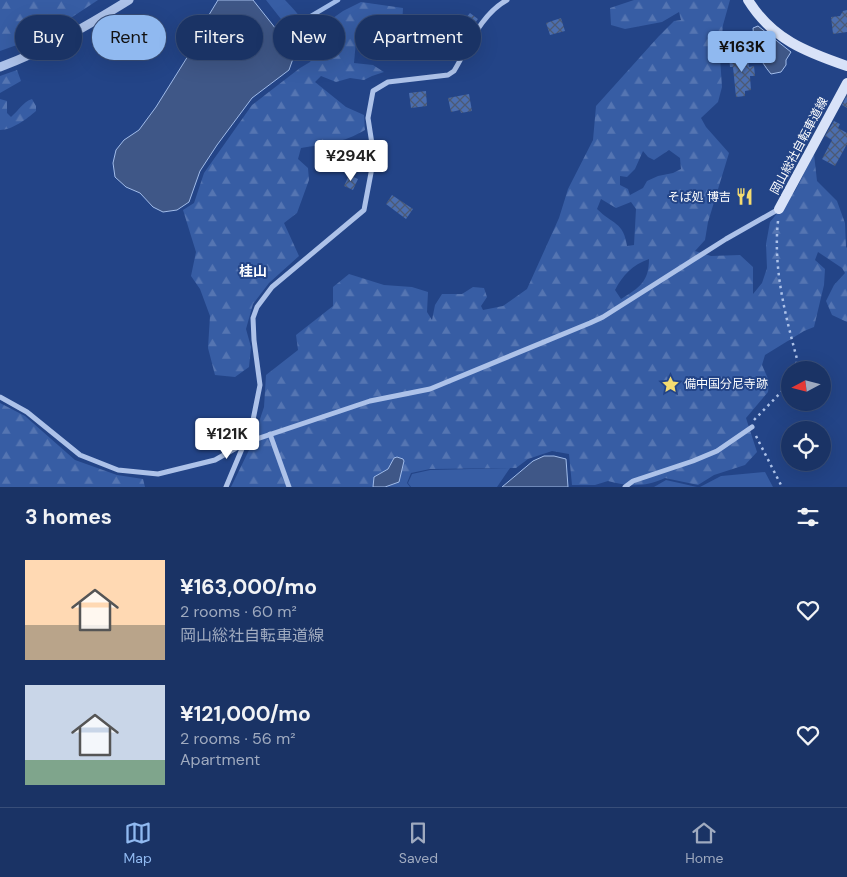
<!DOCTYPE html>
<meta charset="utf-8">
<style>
body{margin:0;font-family:"DM Sans","Noto Sans JP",sans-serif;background:#233b6b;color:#f1f3f6;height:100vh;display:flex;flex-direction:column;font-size:19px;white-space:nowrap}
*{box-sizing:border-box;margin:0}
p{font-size:16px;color:#9faabf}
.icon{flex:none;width:28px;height:28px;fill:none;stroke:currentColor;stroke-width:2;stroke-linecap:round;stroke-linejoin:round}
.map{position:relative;height:487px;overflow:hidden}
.drawer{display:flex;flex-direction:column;background:#1a3365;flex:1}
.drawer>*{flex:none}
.guide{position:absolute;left:15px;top:15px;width:500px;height:45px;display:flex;gap:10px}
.needle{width:32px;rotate:263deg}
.buttons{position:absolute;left:781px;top:361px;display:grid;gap:10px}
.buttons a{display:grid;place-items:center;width:50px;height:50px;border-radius:50%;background:#1a3365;box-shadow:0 5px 20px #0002,0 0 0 1px #384e79;font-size:25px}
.price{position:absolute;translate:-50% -42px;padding:0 11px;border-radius:5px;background:#fff;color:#222;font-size:16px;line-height:32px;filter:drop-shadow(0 1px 2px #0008)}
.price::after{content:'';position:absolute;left:50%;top:30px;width:15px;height:11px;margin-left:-8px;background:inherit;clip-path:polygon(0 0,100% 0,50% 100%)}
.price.current{background:#90b9f0;color:#111}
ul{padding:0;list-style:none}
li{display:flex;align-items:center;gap:15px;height:125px;padding:0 25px}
li span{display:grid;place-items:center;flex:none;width:140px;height:100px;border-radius:0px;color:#555}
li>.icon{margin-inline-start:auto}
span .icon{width:60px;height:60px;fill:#fffc;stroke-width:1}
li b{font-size:21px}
h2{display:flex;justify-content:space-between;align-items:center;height:60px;padding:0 25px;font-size:21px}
.chip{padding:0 18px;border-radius:22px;background:#1a3365;box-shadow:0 5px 20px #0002,0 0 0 1px #384e79;font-size:18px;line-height:45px}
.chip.current{background:#90b9f0;color:#111}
.tab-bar{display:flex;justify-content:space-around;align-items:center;height:70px;border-top:1px solid #384e79;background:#1a3365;font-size:14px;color:#9faabf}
.tab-bar a{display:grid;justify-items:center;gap:2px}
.tab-bar .current{color:#90b9f0}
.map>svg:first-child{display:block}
.green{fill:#375da4}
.forest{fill:url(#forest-firs);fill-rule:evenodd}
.water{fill:#3f5787;stroke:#a1bcea}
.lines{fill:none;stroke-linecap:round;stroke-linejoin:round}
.stream{stroke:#a1bcea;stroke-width:4.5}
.building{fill:url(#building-cross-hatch)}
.path{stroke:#adc2e9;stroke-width:2.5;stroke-dasharray:2.5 4;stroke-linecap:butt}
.minor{stroke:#adc2e9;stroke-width:5}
.tertiary{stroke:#adc2e9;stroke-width:9}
.secondary{stroke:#d8e2f8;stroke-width:10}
.labels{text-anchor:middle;stroke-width:4;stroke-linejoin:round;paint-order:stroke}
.street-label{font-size:12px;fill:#fff;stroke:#234487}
.poi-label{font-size:12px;fill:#fff;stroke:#234487;text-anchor:end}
.neighbourhood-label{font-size:14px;font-weight:bold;fill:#fff;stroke:#234487}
</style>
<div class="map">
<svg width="847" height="487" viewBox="0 0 847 487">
<defs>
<pattern id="forest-firs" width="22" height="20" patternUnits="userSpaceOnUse" patternTransform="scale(1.25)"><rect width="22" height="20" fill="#375da4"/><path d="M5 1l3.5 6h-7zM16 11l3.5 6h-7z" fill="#5575b2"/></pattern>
<pattern id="building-cross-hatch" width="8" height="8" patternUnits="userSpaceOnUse" patternTransform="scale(1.25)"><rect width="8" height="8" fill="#4b6eaf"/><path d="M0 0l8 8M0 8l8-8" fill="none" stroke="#4c5a74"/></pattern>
</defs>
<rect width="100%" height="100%" fill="#234487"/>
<g class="green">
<path d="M 266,0 L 285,0 C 297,13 322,37 310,56 Z"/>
<path d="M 510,468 L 497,487 L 411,487 L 408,483 L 412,474 L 430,470 Z"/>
<path d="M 765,472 L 773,487 L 700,487 L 721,476 Z"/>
<path d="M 666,480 L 697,487 L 654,487 Z"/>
</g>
<g class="forest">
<path d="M 0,0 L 98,0 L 45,35 L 0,51 Z"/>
<path d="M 634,0 L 730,0 L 723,25 L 720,57 L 722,87 L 718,102 L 701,118 L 706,127 L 729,153 L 708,222 L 705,240 L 695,251 L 711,256 L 740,255 L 753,267 L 753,294 L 762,283 L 767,268 L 766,244 L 770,222 L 795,191 L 814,154 L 817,181 L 837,201 L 845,223 L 846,247 L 847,248 L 847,322 L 832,315 L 826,301 L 834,285 L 845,273 L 842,268 L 818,252 L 815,260 L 825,269 L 824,285 L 814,327 L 804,331 L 765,355 L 762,365 L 769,381 L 768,392 L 746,418 L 757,452 L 745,465 L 714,475 L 698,485 L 665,478 C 645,487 629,487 608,481 L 595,485 L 572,485 L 569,454 L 552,451 L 528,459 L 516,468 L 430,469 L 411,473 L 407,483 L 410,487 L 385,487 L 399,482 L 394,458 L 388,469 L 374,477 L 373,487 L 231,487 L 251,446 L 264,407 L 266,375 L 298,350 L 296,335 L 333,306 L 333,287 L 349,274 L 384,285 L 412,287 L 428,292 L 427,312 L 432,320 L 435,305 L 442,294 L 462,294 L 473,287 L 484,288 L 487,297 L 481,306 L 483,310 L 503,306 L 527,289 L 559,218 L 568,189 L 593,140 L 596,106 L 659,36 L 674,21 L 681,20 L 679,12 L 662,22 L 625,29 L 611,25 L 610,8 ZM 669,150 L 680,158 L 681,169 L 673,173 L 658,176 L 647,181 L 643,188 L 630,195 L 628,189 L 620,185 L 620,176 L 627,177 L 635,169 L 643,151 L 648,157 L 654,160 ZM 601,199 L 616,208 L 631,202 L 636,209 L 634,245 L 627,246 C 624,222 612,224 597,209 ZM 649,259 C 649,282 639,288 621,299 L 615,290 C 623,275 632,265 649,259 Z"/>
<path d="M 361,2 L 403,8 L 402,26 L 393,37 L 376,33 L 356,41 L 354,63 L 373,65 L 384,72 L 372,76 L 364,80 L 350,78 L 336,82 L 321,76 L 315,82 L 346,107 L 364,115 L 365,130 C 343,143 326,144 301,148 L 298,159 L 308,168 L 309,180 L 297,213 L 284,223 L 299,256 L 269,283 L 253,304 L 246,329 L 251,347 L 249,367 L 235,377 L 215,375 L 208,348 L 210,316 L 200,289 L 191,276 L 196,252 L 183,210 L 194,203 L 204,173 L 252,105 L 300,68 L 310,62 L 317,51 L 316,30 L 343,11 Z"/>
<path d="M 17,70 L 21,81 L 0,93 L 0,76 Z"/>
<path d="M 0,99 L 7,101 L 7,113 L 11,117 C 19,110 23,102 32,99 L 36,106 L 36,111 C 27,119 12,130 0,130 Z"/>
<path d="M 0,403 L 25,416 L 75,460 L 117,475 L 143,479 L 145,487 L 0,487 Z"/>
</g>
<g class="water">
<path d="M 218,0 L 253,0 L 295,53 L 289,70 L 252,98 L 217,145 L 200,171 L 189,202 L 177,210 L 163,212 L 153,207 L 140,193 L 126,187 L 115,177 L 113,163 L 116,150 L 124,140 L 139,130 L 156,107 L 198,40 L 201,28 Z"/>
<path d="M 758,26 L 791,52 L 786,60 L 786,65 L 781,72 L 771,74 C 759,60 754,46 753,28 Z"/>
<path d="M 544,456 L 554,456 L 566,459 L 568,487 L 502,487 L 533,461 Z"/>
<path d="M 397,457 L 403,459 L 404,461 L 399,482 L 385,487 L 373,487 L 374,477 L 388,469 L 394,458 Z"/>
</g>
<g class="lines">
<path class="stream" d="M 308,46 L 314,38 L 306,19 L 338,0"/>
</g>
<g class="building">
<path d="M 847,10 L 847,32 L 833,34 L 831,17 L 840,16 L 843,11 Z"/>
<path d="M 470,13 L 478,19 L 472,27 L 464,20 Z"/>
<path d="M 561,18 L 565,31 L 550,35 L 546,23 Z"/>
<path d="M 748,52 L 749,67 L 754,66 L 755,76 L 750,76 L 751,90 L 745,91 L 745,96 L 736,97 L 733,67 L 730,67 L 729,57 L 732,57 L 732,54 Z"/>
<path d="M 426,91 L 427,106 L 411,108 L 409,93 Z"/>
<path d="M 469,94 L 472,111 L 461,113 L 460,110 L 451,112 L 448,98 Z"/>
<path d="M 847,95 L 847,108 L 842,105 Z"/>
<path d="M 834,121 L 840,124 L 838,128 L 847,133 L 847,144 L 835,166 L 822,159 L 832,140 L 825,136 Z"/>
<path d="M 349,175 L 358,179 L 353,190 L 344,186 Z"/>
<path d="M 392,195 L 413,209 L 406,219 L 386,204 Z"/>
</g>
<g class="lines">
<g class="path">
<path d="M 778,221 C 773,268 785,314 797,359 L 796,370"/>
<path d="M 754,420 L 790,383"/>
<path d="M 756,436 L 782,487"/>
</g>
<g class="minor">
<path d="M 0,397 L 27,412 L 80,455 L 118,470 L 158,474 L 215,460 L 245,443 L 370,401 L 430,389 L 590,323 L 603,317 L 726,239 L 779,209"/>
<path d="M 270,434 L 289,487"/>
<path d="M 226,487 L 252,425 L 260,385 L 254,340 L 253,318 L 257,307 L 272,287 L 364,210 L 374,157 L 368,118 L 373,91 L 388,82 L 448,75 L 454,71 C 469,46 481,14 507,0"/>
<path d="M 625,487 L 633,481 L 693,461 L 717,451 L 752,427"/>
</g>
<path class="tertiary" d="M 0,67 C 46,50 87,26 129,0"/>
<g class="secondary">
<path d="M 748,0 C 772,39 806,52 847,66"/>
<path d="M 779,209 L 847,83"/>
</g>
</g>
<defs>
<symbol id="restaurant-bare" viewBox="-9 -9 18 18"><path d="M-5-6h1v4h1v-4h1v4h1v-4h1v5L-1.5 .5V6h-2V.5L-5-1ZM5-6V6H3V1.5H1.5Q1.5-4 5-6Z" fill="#f5dc70" stroke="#234487" stroke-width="2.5" paint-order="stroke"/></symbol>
<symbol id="sight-bare" viewBox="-9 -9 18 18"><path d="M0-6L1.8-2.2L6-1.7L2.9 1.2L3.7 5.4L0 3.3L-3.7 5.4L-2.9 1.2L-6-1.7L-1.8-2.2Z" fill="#f5dc70" stroke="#234487" stroke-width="2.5" paint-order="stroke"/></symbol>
</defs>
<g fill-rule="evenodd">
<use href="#restaurant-bare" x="732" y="184" width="25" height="25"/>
<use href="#sight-bare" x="658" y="372" width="25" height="25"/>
</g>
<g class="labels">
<g class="street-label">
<text transform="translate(799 146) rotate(-62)" y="4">岡山総社自転車道線</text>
</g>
<g class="poi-label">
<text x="731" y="201">そば処 博吉</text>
<text x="684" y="388" text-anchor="start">備中国分尼寺跡</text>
</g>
<g class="neighbourhood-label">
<text x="253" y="276">桂山</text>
</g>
</g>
</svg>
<div class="buttons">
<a><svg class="needle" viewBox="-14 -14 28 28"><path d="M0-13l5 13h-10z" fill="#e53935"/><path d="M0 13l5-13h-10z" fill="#9faabf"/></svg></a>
<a><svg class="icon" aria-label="locate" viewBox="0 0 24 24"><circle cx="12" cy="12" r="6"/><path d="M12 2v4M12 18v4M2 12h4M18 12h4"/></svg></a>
</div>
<b class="price current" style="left:742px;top:73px">¥163K</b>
<b class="price" style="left:351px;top:182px">¥294K</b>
<b class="price" style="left:227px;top:460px">¥121K</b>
<div class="guide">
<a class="chip">Buy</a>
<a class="chip current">Rent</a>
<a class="chip">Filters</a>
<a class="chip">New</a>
<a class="chip">Apartment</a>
</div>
</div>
<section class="drawer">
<h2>3 homes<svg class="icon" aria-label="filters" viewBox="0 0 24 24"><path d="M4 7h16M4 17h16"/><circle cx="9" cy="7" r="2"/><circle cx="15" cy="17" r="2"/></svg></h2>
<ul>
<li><span style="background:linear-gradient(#ffd9b3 65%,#b9a48a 0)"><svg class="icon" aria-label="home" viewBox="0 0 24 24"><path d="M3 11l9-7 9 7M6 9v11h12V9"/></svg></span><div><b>¥163,000/mo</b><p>2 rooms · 60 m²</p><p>岡山総社自転車道線</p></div><svg class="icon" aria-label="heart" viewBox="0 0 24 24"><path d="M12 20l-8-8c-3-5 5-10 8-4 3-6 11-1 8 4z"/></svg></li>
<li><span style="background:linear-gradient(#c9d6e8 75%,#7fa58c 0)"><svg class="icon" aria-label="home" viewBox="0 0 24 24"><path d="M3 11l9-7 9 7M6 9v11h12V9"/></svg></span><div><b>¥121,000/mo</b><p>2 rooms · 56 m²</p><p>Apartment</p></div><svg class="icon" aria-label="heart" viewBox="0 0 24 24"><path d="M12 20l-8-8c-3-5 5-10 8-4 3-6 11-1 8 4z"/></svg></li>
</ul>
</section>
<nav class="tab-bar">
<a class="current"><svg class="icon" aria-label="map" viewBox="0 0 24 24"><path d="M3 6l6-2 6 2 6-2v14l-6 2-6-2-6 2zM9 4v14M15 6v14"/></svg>Map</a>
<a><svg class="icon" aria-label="saved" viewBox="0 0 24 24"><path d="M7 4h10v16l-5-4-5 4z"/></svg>Saved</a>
<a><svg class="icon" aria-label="home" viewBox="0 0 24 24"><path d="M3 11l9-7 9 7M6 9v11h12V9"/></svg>Home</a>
</nav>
